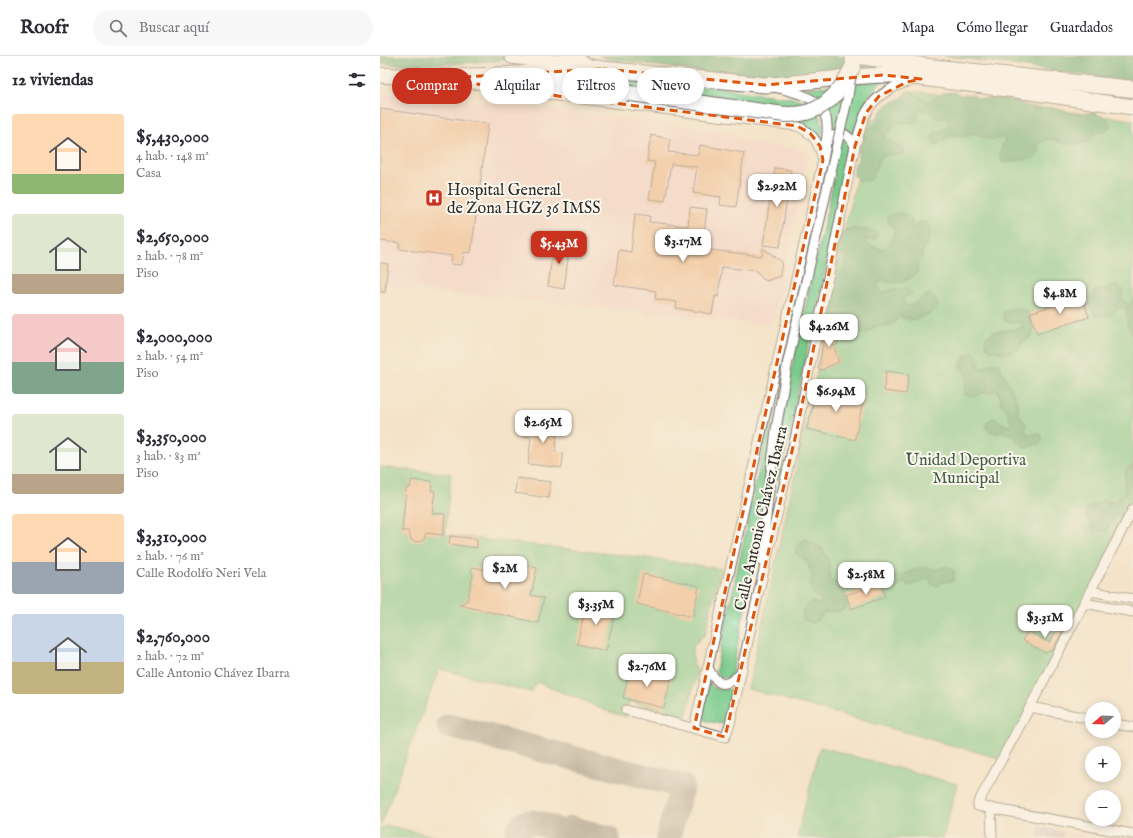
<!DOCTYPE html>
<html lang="es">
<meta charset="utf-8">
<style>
body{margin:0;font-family:"IM FELL English",serif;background:#f7f7f7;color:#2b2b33;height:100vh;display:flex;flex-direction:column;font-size:15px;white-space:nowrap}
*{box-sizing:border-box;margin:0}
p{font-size:13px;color:#7c7c81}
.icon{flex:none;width:22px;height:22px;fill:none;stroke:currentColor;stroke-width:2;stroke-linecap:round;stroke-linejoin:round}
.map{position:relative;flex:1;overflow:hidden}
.sheet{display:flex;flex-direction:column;background:#fff;width:380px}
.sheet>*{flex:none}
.banner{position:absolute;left:12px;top:12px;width:380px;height:36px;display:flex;gap:8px}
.needle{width:26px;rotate:251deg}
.tools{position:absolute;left:705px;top:646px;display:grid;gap:8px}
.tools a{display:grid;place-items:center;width:36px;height:36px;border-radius:50%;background:#fff;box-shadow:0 2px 10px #0003;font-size:20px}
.price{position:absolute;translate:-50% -34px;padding:0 9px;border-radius:8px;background:#fff;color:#222;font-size:13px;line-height:26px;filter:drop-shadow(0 1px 2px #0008)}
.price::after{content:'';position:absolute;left:50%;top:24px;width:12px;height:9px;margin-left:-6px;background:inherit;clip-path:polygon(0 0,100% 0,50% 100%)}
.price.on{background:#c8321e;color:#fff}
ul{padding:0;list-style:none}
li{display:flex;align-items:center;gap:12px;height:100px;padding:0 12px}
li span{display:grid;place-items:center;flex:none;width:112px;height:80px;border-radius:4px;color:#555}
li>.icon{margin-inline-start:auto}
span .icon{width:48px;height:48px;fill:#fffc;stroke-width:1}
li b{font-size:17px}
h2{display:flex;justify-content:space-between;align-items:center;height:48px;padding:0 12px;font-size:17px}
.tag{padding:0 14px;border-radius:18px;background:#fff;box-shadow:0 2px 10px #0003;font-size:14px;line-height:36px}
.tag.on{background:#c8321e;color:#fff}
header{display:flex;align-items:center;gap:24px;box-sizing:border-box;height:56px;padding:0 20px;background:#fff;border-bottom:1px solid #e1e1e2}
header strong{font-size:19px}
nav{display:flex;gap:22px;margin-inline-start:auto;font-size:14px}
.search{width:280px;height:36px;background:#f7f7f7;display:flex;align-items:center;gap:10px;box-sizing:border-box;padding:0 14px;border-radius:22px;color:#7c7c81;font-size:15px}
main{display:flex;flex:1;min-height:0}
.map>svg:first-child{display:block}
.built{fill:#f7d0ca}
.industrial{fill:#d2bec2}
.green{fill:#79ca8b;stroke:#527a5b}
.forest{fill:#62ae77;stroke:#466c51}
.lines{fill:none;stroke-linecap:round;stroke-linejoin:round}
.taxiway{stroke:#90877a;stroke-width:25}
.building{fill:#f1b587}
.minor-casing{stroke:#716b62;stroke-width:11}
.primary-casing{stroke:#716b62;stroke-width:17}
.trunk-casing{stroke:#716b62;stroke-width:18}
.minor{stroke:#fff;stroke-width:9}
.primary{stroke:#fff;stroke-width:15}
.trunk{stroke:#fff;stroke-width:16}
.minor-bridge-casing{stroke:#716b62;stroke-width:11;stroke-linecap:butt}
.primary-bridge-casing{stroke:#716b62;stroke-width:17;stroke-linecap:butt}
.minor-bridge{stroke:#fff;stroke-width:9}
.primary-bridge{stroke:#fff;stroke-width:15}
.marked{fill:none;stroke:#df570e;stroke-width:3;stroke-dasharray:8 5;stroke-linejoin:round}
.labels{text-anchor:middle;stroke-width:4;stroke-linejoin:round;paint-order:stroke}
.poi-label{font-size:16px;fill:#2b2b2b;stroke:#fbf7ec;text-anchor:start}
.park-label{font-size:16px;fill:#425b48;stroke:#fbf7ec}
.street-label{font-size:16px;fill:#2b2b2b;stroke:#fbf7ec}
</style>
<header>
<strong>Roofr</strong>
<div class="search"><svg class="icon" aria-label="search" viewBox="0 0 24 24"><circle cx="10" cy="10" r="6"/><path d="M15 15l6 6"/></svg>Buscar aquí</div>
<nav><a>Mapa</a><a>Cómo llegar</a><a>Guardados</a></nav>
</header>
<main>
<section class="sheet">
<h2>12 viviendas<svg class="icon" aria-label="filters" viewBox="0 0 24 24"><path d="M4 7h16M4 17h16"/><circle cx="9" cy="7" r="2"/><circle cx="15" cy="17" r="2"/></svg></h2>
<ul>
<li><span style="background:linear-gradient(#ffd9b3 75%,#8fb573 0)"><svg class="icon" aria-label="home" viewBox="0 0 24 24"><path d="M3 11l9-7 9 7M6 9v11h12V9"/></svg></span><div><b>$5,430,000</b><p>4 hab. · 148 m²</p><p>Casa</p></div></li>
<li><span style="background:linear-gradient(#dfe7d0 75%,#b9a48a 0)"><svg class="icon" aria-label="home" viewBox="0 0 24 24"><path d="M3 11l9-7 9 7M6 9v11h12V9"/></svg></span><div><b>$2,650,000</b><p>2 hab. · 78 m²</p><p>Piso</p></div></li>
<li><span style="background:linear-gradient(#f6c9c9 60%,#7fa58c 0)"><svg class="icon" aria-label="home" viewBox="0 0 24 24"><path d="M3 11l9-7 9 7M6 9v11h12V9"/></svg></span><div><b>$2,000,000</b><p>2 hab. · 54 m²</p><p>Piso</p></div></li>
<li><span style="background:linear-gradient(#dfe7d0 75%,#b9a48a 0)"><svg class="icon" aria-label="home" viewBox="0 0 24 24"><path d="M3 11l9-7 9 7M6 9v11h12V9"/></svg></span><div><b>$3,350,000</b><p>3 hab. · 83 m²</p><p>Piso</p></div></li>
<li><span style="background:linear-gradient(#ffd9b3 60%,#9aa5b1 0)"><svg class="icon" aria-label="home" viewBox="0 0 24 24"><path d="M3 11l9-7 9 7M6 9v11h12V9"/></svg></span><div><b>$3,310,000</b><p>2 hab. · 76 m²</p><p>Calle Rodolfo Neri Vela</p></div></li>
<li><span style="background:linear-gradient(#c9d6e8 60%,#c2b280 0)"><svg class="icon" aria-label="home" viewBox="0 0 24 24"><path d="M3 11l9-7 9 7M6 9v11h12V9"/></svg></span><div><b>$2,760,000</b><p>2 hab. · 72 m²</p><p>Calle Antonio Chávez Ibarra</p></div></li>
</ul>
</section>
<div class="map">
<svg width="753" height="782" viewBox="0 0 753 782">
<rect width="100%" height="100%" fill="#fbf7ec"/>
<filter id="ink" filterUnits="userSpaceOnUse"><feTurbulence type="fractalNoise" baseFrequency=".025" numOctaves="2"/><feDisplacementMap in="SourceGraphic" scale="8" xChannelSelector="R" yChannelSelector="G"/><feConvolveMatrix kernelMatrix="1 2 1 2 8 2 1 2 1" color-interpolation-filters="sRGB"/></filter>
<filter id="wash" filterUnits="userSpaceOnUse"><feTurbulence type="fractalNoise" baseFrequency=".012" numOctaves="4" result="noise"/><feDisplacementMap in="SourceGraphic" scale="16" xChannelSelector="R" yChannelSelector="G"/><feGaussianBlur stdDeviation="0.9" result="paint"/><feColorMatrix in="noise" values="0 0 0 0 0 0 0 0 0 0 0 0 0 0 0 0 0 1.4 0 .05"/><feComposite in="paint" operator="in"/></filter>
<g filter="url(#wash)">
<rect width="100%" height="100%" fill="#f4e3c9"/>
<g class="built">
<path d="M 15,35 L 353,75 L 362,85 L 429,95 L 392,269 L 96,239 L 90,241 L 0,229 L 0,37 L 14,40 Z"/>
<path d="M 690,777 L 705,779 L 704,782 L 689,782 Z"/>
</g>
<path class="industrial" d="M 659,770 L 684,776 L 683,782 L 657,782 Z"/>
<g class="green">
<path d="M 204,16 L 218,16 L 418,43 C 435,49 446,62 441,81 L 440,81 L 428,69 L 420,66 L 141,19 Z"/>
<path d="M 504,24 C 486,37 480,57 475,78 C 469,72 461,72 453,74 C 452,69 452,64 451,58 C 446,44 434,37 420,33 Z"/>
<path d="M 533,35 L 753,64 L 753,452 L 622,703 L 368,633 L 436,321 L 466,168 L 489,67 Z"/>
<path d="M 462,83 C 469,84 472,89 471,96 L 399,424 L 393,422 L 408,330 L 455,119 L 450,110 Z"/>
<path d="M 397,329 L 399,330 L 392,371 L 374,506 L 352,617 L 350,621 L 342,622 L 337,618 L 336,614 Z"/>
<path d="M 0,411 L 71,418 L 65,479 L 260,501 L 342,513 L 335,533 L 325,579 L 319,583 L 318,586 L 314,588 L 312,601 L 314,604 L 313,607 L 317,614 L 306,661 L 249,645 L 246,661 L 226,655 L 202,644 L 156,626 L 152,636 L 59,613 L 1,768 L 0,768 Z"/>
<path d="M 329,627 C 336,635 343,635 353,633 L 346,665 L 342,668 L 326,665 L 323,659 Z"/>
<path d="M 440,691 L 577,728 L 563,782 L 421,782 L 417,781 Z"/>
<path d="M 6,769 L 61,782 L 0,782 L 0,771 L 4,772 Z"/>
</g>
<g class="forest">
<path d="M 0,0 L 123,0 L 142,3 L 73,8 L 14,9 L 0,7 Z"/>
<path d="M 219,0 L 455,0 L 504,6 L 504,11 L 392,23 L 314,15 L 228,3 Z"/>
<path d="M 564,0 L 753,0 L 753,26 L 567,0 Z"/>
<path d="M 531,34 L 541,42 L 550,46 L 563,37 L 574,36 L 581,39 L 593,39 L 597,42 L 604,43 L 616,42 L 639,46 L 655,53 L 671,51 L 682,54 L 689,57 L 702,59 L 706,57 L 714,56 L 727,63 L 731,70 L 724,76 L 716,76 C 710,89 695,90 682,87 C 678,86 674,83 670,83 C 665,83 662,85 658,88 L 659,95 L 654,102 L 623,107 C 619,98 620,93 625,85 L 622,81 C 610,87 605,81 593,77 C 582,85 580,78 570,80 C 566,82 560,87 556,89 L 551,84 L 553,78 L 568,72 L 570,68 L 568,62 C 559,63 555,64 549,55 L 540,54 L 536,65 L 527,67 L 517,66 L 509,75 L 504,83 L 523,91 L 523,98 L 518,99 L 504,99 L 499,104 L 491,124 L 479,125 L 474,120 L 474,109 L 478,104 L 478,90 L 482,81 L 486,75 L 490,71 L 495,69 L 500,63 L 500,56 L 508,48 L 522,42 L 526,36 Z"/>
<path d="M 521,157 L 528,160 L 532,164 L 531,173 L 540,166 L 545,166 L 551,172 L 547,188 L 543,193 L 542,202 L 537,207 L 538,215 C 530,225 517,230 504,224 L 498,226 L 498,231 L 502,237 L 517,232 L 520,235 L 526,232 L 532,238 L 523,242 L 525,250 L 532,249 L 549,238 L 556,243 L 558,250 C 555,255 553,256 548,258 C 534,264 534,265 519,261 C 513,270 506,271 496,270 L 491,274 L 485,278 C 471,271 458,284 448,275 C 446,273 444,269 443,267 L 448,235 L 455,220 L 464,213 L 468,200 L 457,197 L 458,179 C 468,169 482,174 495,175 L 497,178 L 495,183 L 485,184 L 485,188 L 501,193 L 507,191 L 515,175 L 509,168 L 507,160 L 515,158 Z"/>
<path d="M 738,229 L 743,234 L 741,244 L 750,249 L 753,244 L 753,280 L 748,271 L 746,252 L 739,251 L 730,259 L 715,260 L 709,252 C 710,248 709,241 713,237 C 718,234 732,230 738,229 Z"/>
<path d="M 631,253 L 640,253 L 649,257 L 653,276 L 649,283 L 643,285 L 639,293 C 627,299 619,297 607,292 L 605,282 L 614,276 L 642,272 L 641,266 L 632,267 L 624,264 L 623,257 Z"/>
<path d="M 594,297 L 599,304 L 599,311 L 604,312 L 612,307 L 619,307 L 621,314 L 626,322 L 638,348 L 638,358 L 646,368 L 645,374 L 648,379 L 660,377 L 662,382 L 661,386 L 646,392 C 638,389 637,381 629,378 C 619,374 618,381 606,372 L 607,366 L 613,362 C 620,364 624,370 632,370 L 627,354 L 621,347 L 621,343 L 616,332 L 612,337 L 606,336 L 596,340 L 585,339 L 585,330 L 587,320 L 580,309 L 586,299 Z"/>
<path d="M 753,408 L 753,445 L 748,454 L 741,460 L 735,460 L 727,475 L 714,475 L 706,458 L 709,451 L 722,445 L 735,446 L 745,435 L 745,415 Z"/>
<path d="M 426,483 L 442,492 L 451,511 L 449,523 C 461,530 469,537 466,552 L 461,555 L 443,557 L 440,562 L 433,567 L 423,563 L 423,555 L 427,548 L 432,546 L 440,549 L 441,543 L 433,539 L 430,529 L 432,521 L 427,505 L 416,498 L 417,489 Z"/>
<path d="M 568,510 L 575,516 L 573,525 L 563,526 L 558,530 L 552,529 L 550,522 L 530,530 L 523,526 L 518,532 L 510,535 L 505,527 L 506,522 C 523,524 538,506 555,514 Z"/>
</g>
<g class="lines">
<g class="taxiway">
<path d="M 69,670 L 302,730 L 288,782"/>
<path d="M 191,772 L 228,782"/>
<path d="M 138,776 C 142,759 163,768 175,773 L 179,782"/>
</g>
</g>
<g id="blocks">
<g class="building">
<path d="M 0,53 L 108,68 L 91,197 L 84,196 L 82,209 L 71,208 L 72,200 L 19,193 L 20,187 L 0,185 Z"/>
<path d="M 271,79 L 290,83 L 288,96 L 318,99 L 320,89 L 364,97 L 356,151 L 340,149 L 341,141 L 313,137 L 317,111 L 291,108 L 285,145 L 269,143 L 275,106 L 267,105 Z"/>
<path d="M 395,112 L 411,114 L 400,191 L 383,189 Z"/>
<path d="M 310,151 L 327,153 L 322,193 L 382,200 L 383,192 L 402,206 L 400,220 L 386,225 L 376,215 L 342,211 L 338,241 L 335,240 L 332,258 L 296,252 L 297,246 L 275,243 L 276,235 L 234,229 L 239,194 L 251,196 L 255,158 L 270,160 L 269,166 L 308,170 Z"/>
<path d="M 174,185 L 190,187 L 184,233 L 168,230 Z"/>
<path d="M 0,207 L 8,208 L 5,236 L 0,236 Z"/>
<path d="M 702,240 L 709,261 L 657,278 L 650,257 Z"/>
<path d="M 447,267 L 454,268 L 458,288 L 454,290 L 459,306 L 445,312 L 444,314 L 438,313 Z"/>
<path d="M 506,315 L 529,318 L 526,338 L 504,335 Z"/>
<path d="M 437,329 L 484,340 L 475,384 L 427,373 Z"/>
<path d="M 144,365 L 178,369 L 175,396 L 183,397 L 182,412 L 148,408 L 151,381 L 142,380 Z"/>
<path d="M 137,422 L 171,426 L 169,442 L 135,437 Z"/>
<path d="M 31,424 L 52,426 L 51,435 L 55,435 L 52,457 L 65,458 L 63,479 L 46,477 L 44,483 L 37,486 L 31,484 L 28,475 L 22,475 L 26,432 L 30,432 Z"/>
<path d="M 70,480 L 97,483 L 97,492 L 69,488 Z"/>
<path d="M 108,501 L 157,512 L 151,539 L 164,542 L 158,567 L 79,549 L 87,545 L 93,519 L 91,514 L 93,511 L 105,514 Z"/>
<path d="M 263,518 L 319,530 L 313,561 L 257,548 Z"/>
<path d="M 501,527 L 505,541 L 471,553 L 466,539 Z"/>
<path d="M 207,546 L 236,553 L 226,595 L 197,588 Z"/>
<path d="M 681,564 L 687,567 L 673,594 L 665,597 L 642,584 L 648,575 L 670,587 Z"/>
<path d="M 250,612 L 291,622 L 284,652 L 243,642 Z"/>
</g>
</g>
</g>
<g filter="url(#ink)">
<use href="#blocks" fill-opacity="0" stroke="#716b62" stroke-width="1"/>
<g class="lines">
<defs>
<g id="minor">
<path d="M 81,27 L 126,31 L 178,40 L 417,70 C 431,76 438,85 442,100"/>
<path d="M 446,86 L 452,80 L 463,77 L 471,83 L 475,90"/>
<path d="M 753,453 L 650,651 L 598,747 L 598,750 L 753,778"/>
<path d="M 381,505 L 396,373 L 408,305"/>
<path d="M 710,535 L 753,543"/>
<path d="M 704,547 L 753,556"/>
<path d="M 328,612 C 338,630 344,633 360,618"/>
<path d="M 650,651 L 712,663"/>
<path d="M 246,654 L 345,681 L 350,668 L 376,548 L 416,378 L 475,90 C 479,79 481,67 486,57 C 495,39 516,28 535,24"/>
<path d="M 734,668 L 753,671"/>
<path d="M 314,672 L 443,104 C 445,93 448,80 447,69 C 446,43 419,37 398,32"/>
<path d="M 611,752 L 612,782"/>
</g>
<g id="primary">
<path d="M 132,0 L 223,13 L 385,29 C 429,27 473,18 518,19 L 643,35"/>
<path d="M 473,10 L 473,0"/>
<path d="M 0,19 C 63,24 127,18 191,15"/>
<path d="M 132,26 L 247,37"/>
<path d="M 636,32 L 643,35 L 753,51"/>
</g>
<g id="trunk">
<path d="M 188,0 L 210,12"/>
<path d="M 481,0 L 549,11 L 753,33"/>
</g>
</defs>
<use href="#minor" class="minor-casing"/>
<use href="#primary" class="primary-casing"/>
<use href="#trunk" class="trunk-casing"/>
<use href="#minor" class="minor"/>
<use href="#primary" class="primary"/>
<use href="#trunk" class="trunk"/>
<defs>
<path id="minor-bridge" d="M 408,305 L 468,40 L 471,20"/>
<path id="primary-bridge" d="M 247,37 L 401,58 C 438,62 458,42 473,10"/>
</defs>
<use href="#minor-bridge" class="minor-bridge-casing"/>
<use href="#primary-bridge" class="primary-bridge-casing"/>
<use href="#minor-bridge" class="minor-bridge"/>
<use href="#primary-bridge" class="primary-bridge"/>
</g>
</g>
<path d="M0 0H753V782H0ZM 223,13 L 385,29 L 503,19 L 541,23 L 527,26 L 499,40 L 486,57 L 475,90 L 416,378 L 345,681 L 314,672 L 443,104 L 440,90 L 430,77 L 417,70 L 178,40 L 126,31 L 16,20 L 84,21 Z" fill="#f4e3c9" fill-opacity=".55" fill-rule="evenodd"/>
<path class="marked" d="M 223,13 L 385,29 L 503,19 L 541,23 L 527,26 L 499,40 L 486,57 L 475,90 L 416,378 L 345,681 L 314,672 L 443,104 L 440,90 L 430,77 L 417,70 L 178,40 L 126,31 L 16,20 L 84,21 Z"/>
<defs>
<symbol id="hospital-square" viewBox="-11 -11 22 22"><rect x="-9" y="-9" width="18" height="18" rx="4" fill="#c8321e" stroke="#fbf7ec"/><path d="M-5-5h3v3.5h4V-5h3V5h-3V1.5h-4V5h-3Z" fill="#fff"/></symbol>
</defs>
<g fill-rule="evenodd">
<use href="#hospital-square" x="44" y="132" width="20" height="20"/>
</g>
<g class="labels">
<g class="poi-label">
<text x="67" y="139">Hospital General<tspan x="67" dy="18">de Zona HGZ 36 IMSS</tspan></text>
</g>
<g class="park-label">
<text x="586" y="409">Unidad Deportiva<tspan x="586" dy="18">Municipal</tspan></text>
</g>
<g class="street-label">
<text transform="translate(380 462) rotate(-77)" y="6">Calle Antonio Chávez Ibarra</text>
</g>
</g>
</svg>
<div class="tools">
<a><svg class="needle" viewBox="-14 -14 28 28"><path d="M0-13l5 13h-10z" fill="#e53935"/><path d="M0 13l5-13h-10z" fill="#7c7c81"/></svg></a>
<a>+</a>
<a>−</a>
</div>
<b class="price" style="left:397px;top:152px">$2.92M</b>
<b class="price" style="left:303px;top:207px">$3.17M</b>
<b class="price on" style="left:179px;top:209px">$5.43M</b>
<b class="price" style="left:680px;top:259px">$4.8M</b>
<b class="price" style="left:449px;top:292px">$4.26M</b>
<b class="price" style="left:456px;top:357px">$6.94M</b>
<b class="price" style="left:163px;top:388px">$2.65M</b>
<b class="price" style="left:125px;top:534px">$2M</b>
<b class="price" style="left:486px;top:540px">$2.58M</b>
<b class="price" style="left:216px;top:570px">$3.35M</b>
<b class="price" style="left:665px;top:583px">$3.31M</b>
<b class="price" style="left:267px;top:632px">$2.76M</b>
<div class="banner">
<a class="tag on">Comprar</a>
<a class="tag">Alquilar</a>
<a class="tag">Filtros</a>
<a class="tag">Nuevo</a>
</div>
</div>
</main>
